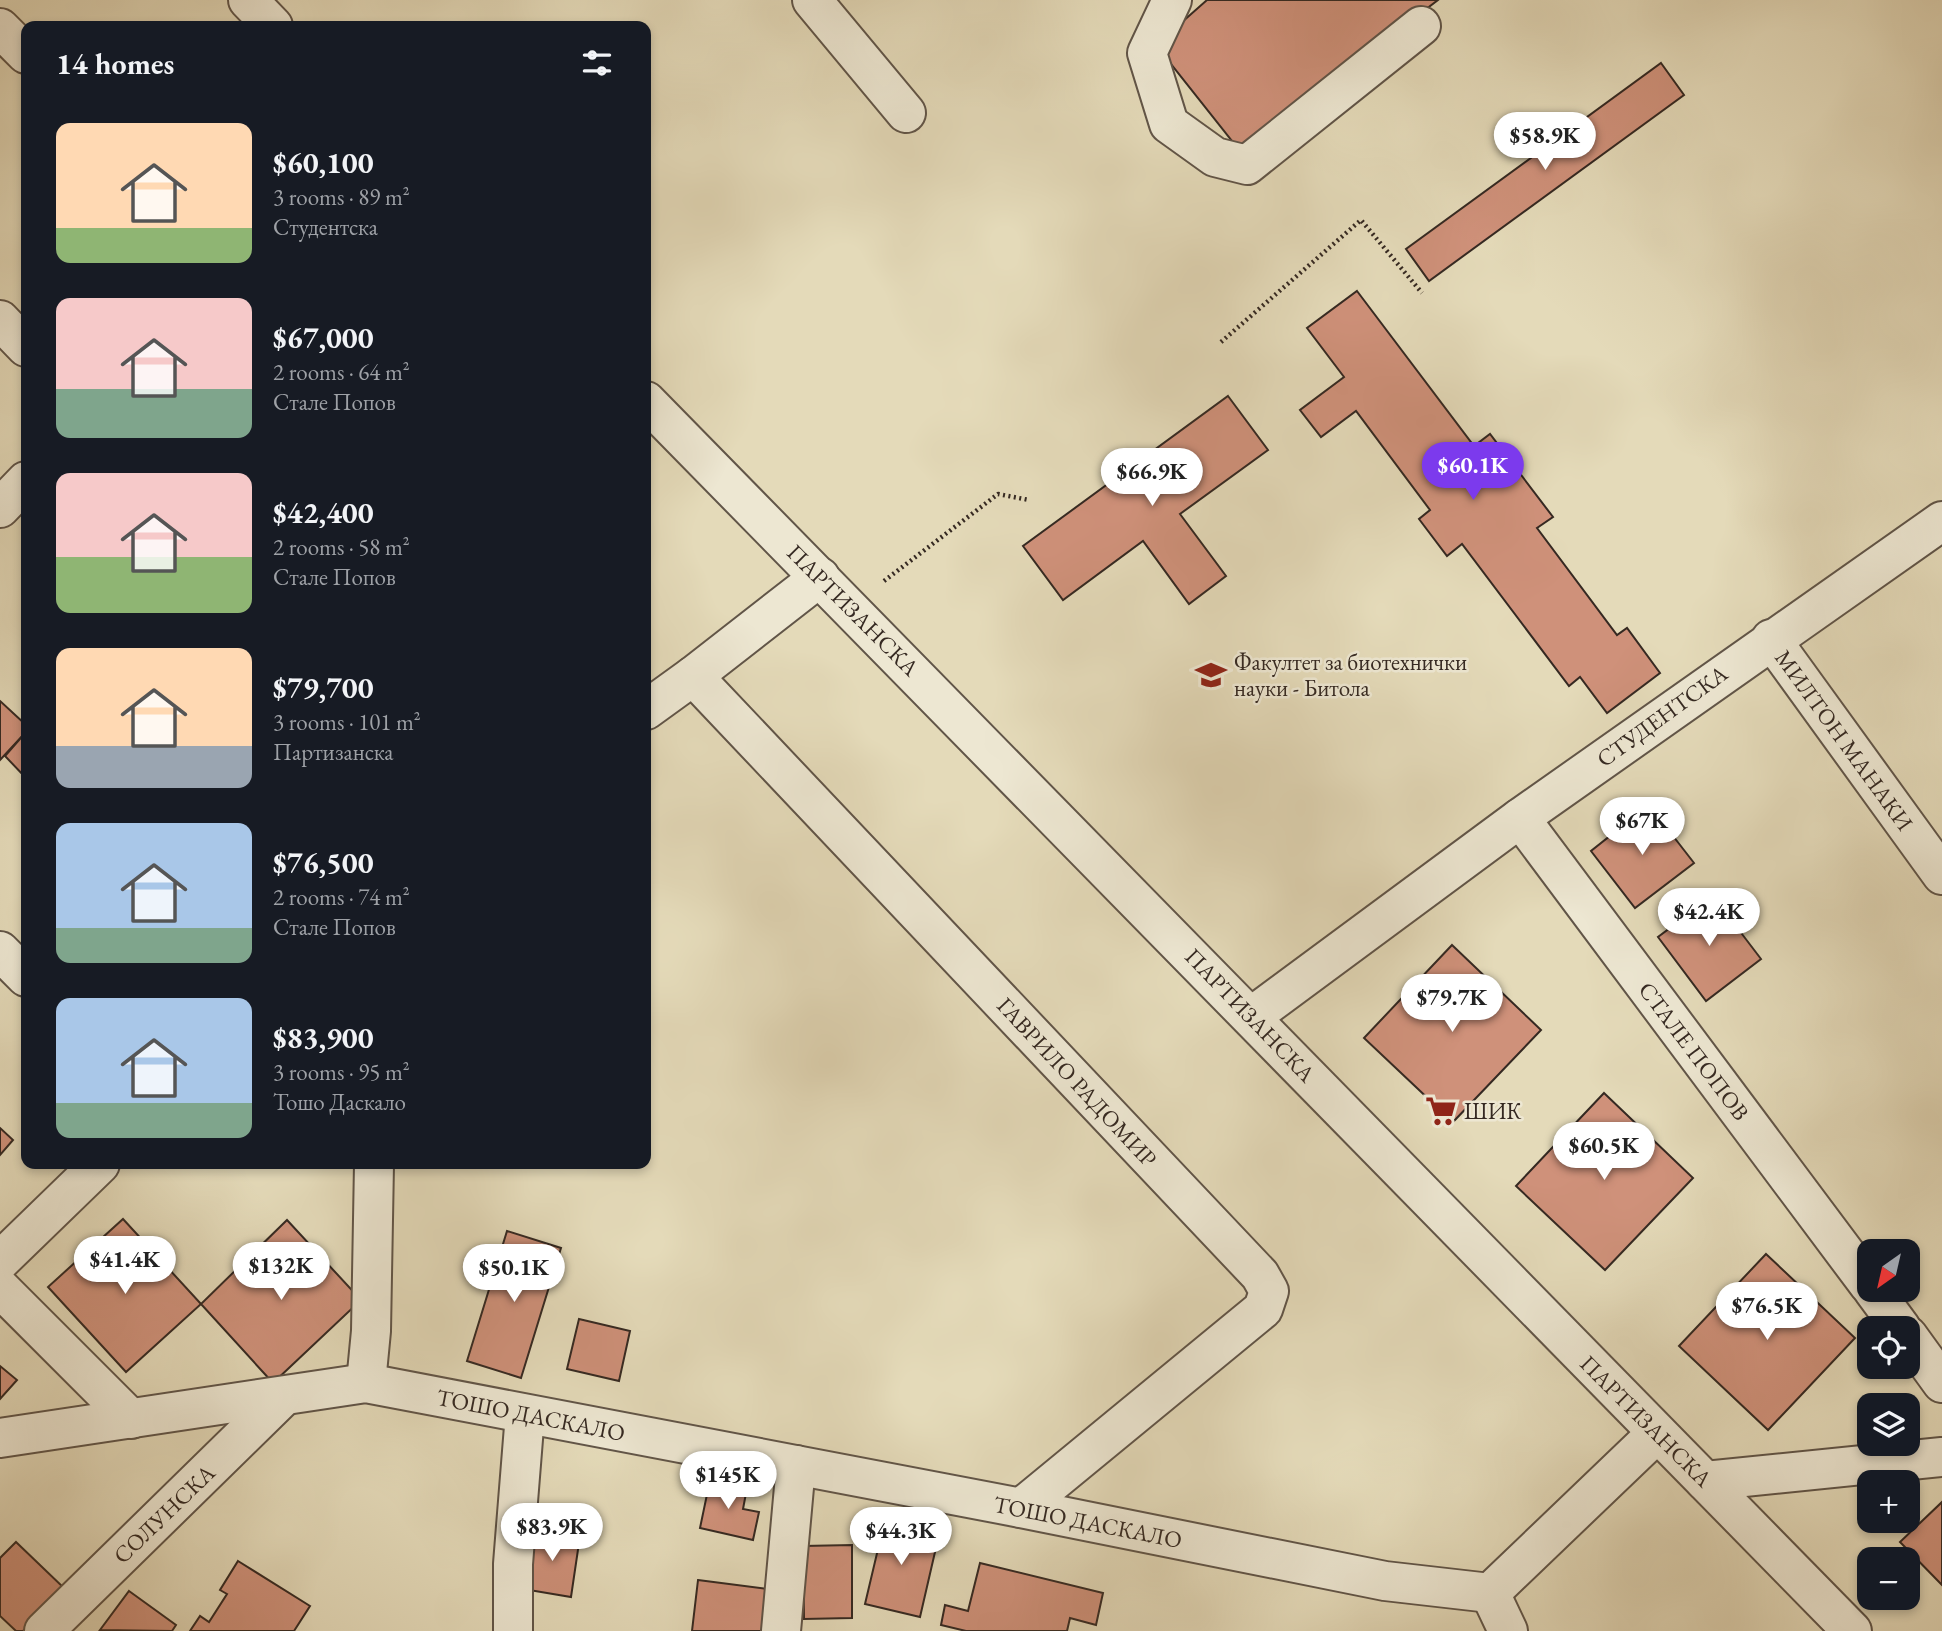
<!DOCTYPE html>
<meta charset="utf-8">
<style>
body{margin:0;font-family:"EB Garamond",serif;background:#242831;color:#f1f3f6;height:100vh;display:flex;flex-direction:column;font-size:26px;white-space:nowrap}
*{box-sizing:border-box;margin:0}
p{font-size:23px;color:#9ea1a6}
.icon{flex:none;width:38px;height:38px;fill:none;stroke:currentColor;stroke-width:2;stroke-linecap:round;stroke-linejoin:round}
.map{position:relative;flex:1;overflow:hidden}
.details{position:absolute;left:21px;top:21px;width:630px;height:1148px;display:flex;flex-direction:column;background:#171b24;border-radius:14px;box-shadow:0 4px 10px #0003}
.details>*{flex:none}
.needle{width:46px;rotate:214deg}
.buttons{position:absolute;left:1857px;top:1239px;display:grid;gap:14px}
.buttons a{display:grid;place-items:center;width:63px;height:63px;border-radius:14px;background:#171b24;box-shadow:0 4px 10px #0003;font-size:35px}
.price{position:absolute;translate:-50% -60px;padding:0 16px;border-radius:24px;background:#fff;color:#222;font-size:23px;line-height:46px;filter:drop-shadow(0 2px 4px #0008)}
.price::after{content:'';position:absolute;left:50%;top:42px;width:21px;height:16px;margin-left:-10px;background:inherit;clip-path:polygon(0 0,100% 0,50% 100%)}
.price.on{background:#7c3aed;color:#fff}
ul{padding:0;list-style:none}
li{display:flex;align-items:center;gap:21px;height:175px;padding:0 35px}
li span{display:grid;place-items:center;flex:none;width:196px;height:140px;border-radius:14px;color:#555}
li>.icon{margin-inline-start:auto}
span .icon{width:84px;height:84px;fill:#fffc;stroke-width:1}
li b{font-size:30px}
h2{display:flex;justify-content:space-between;align-items:center;height:84px;padding:0 35px;font-size:30px}
.map>svg:first-child{display:block}
.building{fill:#cf917a;stroke:#352922;stroke-width:2}
.lines{fill:none;stroke-linecap:round;stroke-linejoin:round}
.minor-casing{stroke:#615548;stroke-width:42}
.path{stroke:#352922;stroke-width:4.5;stroke-dasharray:2 3.5;stroke-linecap:butt}
.minor{stroke:#ede7d2;stroke-width:38}
.labels{text-anchor:middle;stroke-width:5;stroke-linejoin:round;paint-order:stroke}
.street-label{font-size:23px;fill:#352922;stroke:#ede7d2}
.poi-label{font-size:23px;fill:#352922;stroke:#ede7d2;text-anchor:start}
</style>
<div class="map">
<svg width="1942" height="1631" viewBox="0 0 1942 1631">
<rect width="100%" height="100%" fill="#e4dab9"/>
<filter id="stains"><feTurbulence type="fractalNoise" baseFrequency=".00286" numOctaves="4"/><feColorMatrix values="0 0 0 0 .2 0 0 0 0 .09 0 0 0 0 .02 0 0 0 .5 -.17"/></filter>
<radialGradient id="worn" r=".72"><stop offset=".6" stop-color="#630" stop-opacity="0"/><stop offset="1" stop-color="#630" stop-opacity=".3"/></radialGradient>
<g class="building">
<path d="M 1207,0 L 1438,0 L 1240,151 L 1156,45 Z"/>
<path d="M 1661,63 L 1684,95 L 1429,281 L 1406,249 Z"/>
<path d="M 1357,291 L 1474,446 L 1490,434 L 1553,517 L 1537,528 L 1617,635 L 1627,628 L 1660,673 L 1607,713 L 1580,677 L 1569,686 L 1462,544 L 1447,556 L 1419,519 L 1430,510 L 1356,411 L 1321,437 L 1300,410 L 1344,377 L 1307,328 Z"/>
<path d="M 1228,396 L 1268,450 L 1180,514 L 1226,576 L 1189,604 L 1143,541 L 1063,600 L 1023,546 Z"/>
<path d="M 0,701 L 26,725 L 26,732 L 0,760 Z"/>
<path d="M 26,732 L 26,778 L 5,756 Z"/>
<path d="M 1649,805 L 1694,863 L 1635,908 L 1591,851 Z"/>
<path d="M 1713,896 L 1761,959 L 1706,1001 L 1658,937 Z"/>
<path d="M 1452,945 L 1541,1030 L 1453,1122 L 1364,1038 Z"/>
<path d="M 1604,1093 L 1693,1178 L 1605,1270 L 1516,1186 Z"/>
<path d="M 0,1128 L 13,1140 L 0,1155 Z"/>
<path d="M 123,1219 L 201,1304 L 126,1372 L 48,1287 Z"/>
<path d="M 287,1220 L 361,1300 L 273,1383 L 201,1304 Z"/>
<path d="M 507,1231 L 561,1248 L 521,1378 L 467,1361 Z"/>
<path d="M 1766,1254 L 1855,1338 L 1768,1430 L 1679,1346 Z"/>
<path d="M 579,1319 L 630,1331 L 619,1381 L 567,1369 Z"/>
<path d="M 0,1366 L 17,1380 L 0,1399 Z"/>
<path d="M 710,1480 L 747,1488 L 743,1509 L 759,1512 L 753,1540 L 700,1528 Z"/>
<path d="M 1942,1502 L 1942,1585 L 1900,1542 Z"/>
<path d="M 887,1511 L 916,1517 L 912,1533 L 938,1539 L 920,1617 L 865,1604 Z"/>
<path d="M 533,1528 L 580,1536 L 571,1597 L 523,1589 Z"/>
<path d="M 16,1542 L 65,1589 L 23,1631 L 16,1631 L 0,1616 L 0,1558 Z"/>
<path d="M 852,1545 L 852,1618 L 804,1619 L 803,1546 Z"/>
<path d="M 238,1561 L 310,1606 L 294,1631 L 190,1631 L 200,1616 L 209,1622 L 227,1594 L 220,1590 Z"/>
<path d="M 980,1563 L 1103,1593 L 1096,1625 L 1070,1618 L 1067,1631 L 966,1631 L 941,1625 L 945,1605 L 968,1611 Z"/>
<path d="M 698,1580 L 775,1590 L 770,1631 L 692,1631 Z"/>
<path d="M 129,1591 L 176,1625 L 172,1631 L 100,1630 Z"/>
</g>
<g class="lines">
<defs>
<g id="minor">
<path d="M 248,0 L 273,26"/>
<path d="M 812,0 L 906,113"/>
<path d="M 1172,0 L 1147,53 L 1169,124 L 1215,157 L 1247,165 L 1421,26"/>
<path d="M 0,28 L 26,54"/>
<path d="M 0,320 L 26,347"/>
<path d="M 646,401 L 1852,1631"/>
<path d="M 0,508 L 26,481"/>
<path d="M 1771,639 L 1942,875"/>
<path d="M 693,676 L 820,577"/>
<path d="M 646,710 L 693,676 L 1260,1275 L 1269,1291 L 1263,1309 L 1021,1508"/>
<path d="M 1520,818 L 1869,1285"/>
<path d="M 0,951 L 26,977"/>
<path d="M 1251,1017 L 1520,818 L 1942,521"/>
<path d="M 0,1261 L 100,1164"/>
<path d="M 0,1288 L 131,1419"/>
<path d="M 1873,1290 L 1901,1328"/>
<path d="M 1908,1336 L 1942,1383"/>
<path d="M 366,1383 L 371,1331 L 374,1164"/>
<path d="M 0,1438 L 366,1383 L 1021,1508 L 1385,1581 L 1490,1593"/>
<path d="M 1705,1481 L 1942,1457"/>
<path d="M 1490,1593 L 1657,1433"/>
<path d="M 1490,1593 L 1508,1631"/>
<path d="M 44,1631 L 284,1396"/>
<path d="M 513,1631 L 513,1564 L 525,1414"/>
<path d="M 781,1631 L 796,1465"/>
</g>
</defs>
<use href="#minor" class="minor-casing"/>
<g class="path">
<path d="M 1221,342 L 1361,220 L 1422,293"/>
<path d="M 884,581 L 998,494 L 1029,500"/>
</g>
<use href="#minor" class="minor"/>
</g>
<defs>
<symbol id="university-bare" viewBox="-9 -9 18 18"><path d="M0-5L7-2L0 1L-7-2ZM-4 1L0 2.5L4 1V4Q0 6-4 4Z" fill="#8f2418" stroke="#ede7d2" stroke-width="2.5" paint-order="stroke"/></symbol>
<symbol id="supermarket-bare" viewBox="-9 -9 18 18"><path d="M-6-5.5h2.5l.6 2H6L4.5 2H-2.5L-4.4-4H-6ZM-1.5 3.2a1.3 1.3 0 1 0 .1 0ZM3 3.2a1.3 1.3 0 1 0 .1 0Z" fill="#8f2418" stroke="#ede7d2" stroke-width="2.5" paint-order="stroke"/></symbol>
</defs>
<g fill-rule="evenodd">
<use href="#university-bare" x="1189" y="653" width="44" height="44"/>
<use href="#supermarket-bare" x="1419" y="1089" width="44" height="44"/>
</g>
<g class="labels">
<g class="street-label">
<text transform="translate(853 610) rotate(45)" y="8">ПАРТИЗАНСКА</text>
<text transform="translate(1662 716) rotate(-36)" y="8">СТУДЕНТСКА</text>
<text transform="translate(1844 740) rotate(54)" y="8">МИЛТОН МАНАКИ</text>
<text transform="translate(1250 1015) rotate(46)" y="8">ПАРТИЗАНСКА</text>
<text transform="translate(1694 1051) rotate(53)" y="8">СТАЛЕ ПОПОВ</text>
<text transform="translate(1077 1082) rotate(47)" y="8">ГАВРИЛО РАДОМИР</text>
<text transform="translate(531 1415) rotate(11)" y="8">ТОШО ДАСКАЛО</text>
<text transform="translate(1646 1421) rotate(45)" y="8">ПАРТИЗАНСКА</text>
<text transform="translate(164 1514) rotate(-44)" y="8">СОЛУНСКА</text>
<text transform="translate(1088 1522) rotate(11)" y="8">ТОШО ДАСКАЛО</text>
</g>
<g class="poi-label">
<text x="1234" y="670">Факултет за биотехнички<tspan x="1234" dy="26">науки - Битола</tspan></text>
<text x="1464" y="1119">ШИК</text>
</g>
</g>
<rect width="100%" height="100%" filter="url(#stains)"/>
<rect width="100%" height="100%" fill="url(#worn)"/>
</svg>
<div class="buttons">
<a><svg class="needle" viewBox="-14 -14 28 28"><path d="M0-13l5 13h-10z" fill="#e53935"/><path d="M0 13l5-13h-10z" fill="#9ea1a6"/></svg></a>
<a><svg class="icon" aria-label="locate" viewBox="0 0 24 24"><circle cx="12" cy="12" r="6"/><path d="M12 2v4M12 18v4M2 12h4M18 12h4"/></svg></a>
<a><svg class="icon" aria-label="layers" viewBox="0 0 24 24"><path d="M12 4l9 5-9 5-9-5zM3 14l9 5 9-5"/></svg></a>
<a>+</a>
<a>−</a>
</div>
<b class="price" style="left:1545px;top:172px">$58.9K</b>
<b class="price on" style="left:1473px;top:502px">$60.1K</b>
<b class="price" style="left:1152px;top:508px">$66.9K</b>
<b class="price" style="left:1642px;top:857px">$67K</b>
<b class="price" style="left:1709px;top:948px">$42.4K</b>
<b class="price" style="left:1452px;top:1034px">$79.7K</b>
<b class="price" style="left:1604px;top:1182px">$60.5K</b>
<b class="price" style="left:125px;top:1296px">$41.4K</b>
<b class="price" style="left:281px;top:1302px">$132K</b>
<b class="price" style="left:514px;top:1304px">$50.1K</b>
<b class="price" style="left:1767px;top:1342px">$76.5K</b>
<b class="price" style="left:728px;top:1511px">$145K</b>
<b class="price" style="left:552px;top:1563px">$83.9K</b>
<b class="price" style="left:901px;top:1567px">$44.3K</b>
<section class="details">
<h2>14 homes<svg class="icon" aria-label="filters" viewBox="0 0 24 24"><path d="M4 7h16M4 17h16"/><circle cx="9" cy="7" r="2"/><circle cx="15" cy="17" r="2"/></svg></h2>
<ul>
<li><span style="background:linear-gradient(#ffd9b3 75%,#8fb573 0)"><svg class="icon" aria-label="home" viewBox="0 0 24 24"><path d="M3 11l9-7 9 7M6 9v11h12V9"/></svg></span><div><b>$60,100</b><p>3 rooms · 89 m²</p><p>Студентска</p></div></li>
<li><span style="background:linear-gradient(#f6c9c9 65%,#7fa58c 0)"><svg class="icon" aria-label="home" viewBox="0 0 24 24"><path d="M3 11l9-7 9 7M6 9v11h12V9"/></svg></span><div><b>$67,000</b><p>2 rooms · 64 m²</p><p>Стале Попов</p></div></li>
<li><span style="background:linear-gradient(#f6c9c9 60%,#8fb573 0)"><svg class="icon" aria-label="home" viewBox="0 0 24 24"><path d="M3 11l9-7 9 7M6 9v11h12V9"/></svg></span><div><b>$42,400</b><p>2 rooms · 58 m²</p><p>Стале Попов</p></div></li>
<li><span style="background:linear-gradient(#ffd9b3 70%,#9aa5b1 0)"><svg class="icon" aria-label="home" viewBox="0 0 24 24"><path d="M3 11l9-7 9 7M6 9v11h12V9"/></svg></span><div><b>$79,700</b><p>3 rooms · 101 m²</p><p>Партизанска</p></div></li>
<li><span style="background:linear-gradient(#a9c7e8 75%,#7fa58c 0)"><svg class="icon" aria-label="home" viewBox="0 0 24 24"><path d="M3 11l9-7 9 7M6 9v11h12V9"/></svg></span><div><b>$76,500</b><p>2 rooms · 74 m²</p><p>Стале Попов</p></div></li>
<li><span style="background:linear-gradient(#a9c7e8 75%,#7fa58c 0)"><svg class="icon" aria-label="home" viewBox="0 0 24 24"><path d="M3 11l9-7 9 7M6 9v11h12V9"/></svg></span><div><b>$83,900</b><p>3 rooms · 95 m²</p><p>Тошо Даскало</p></div></li>
</ul>
</section>
</div>
